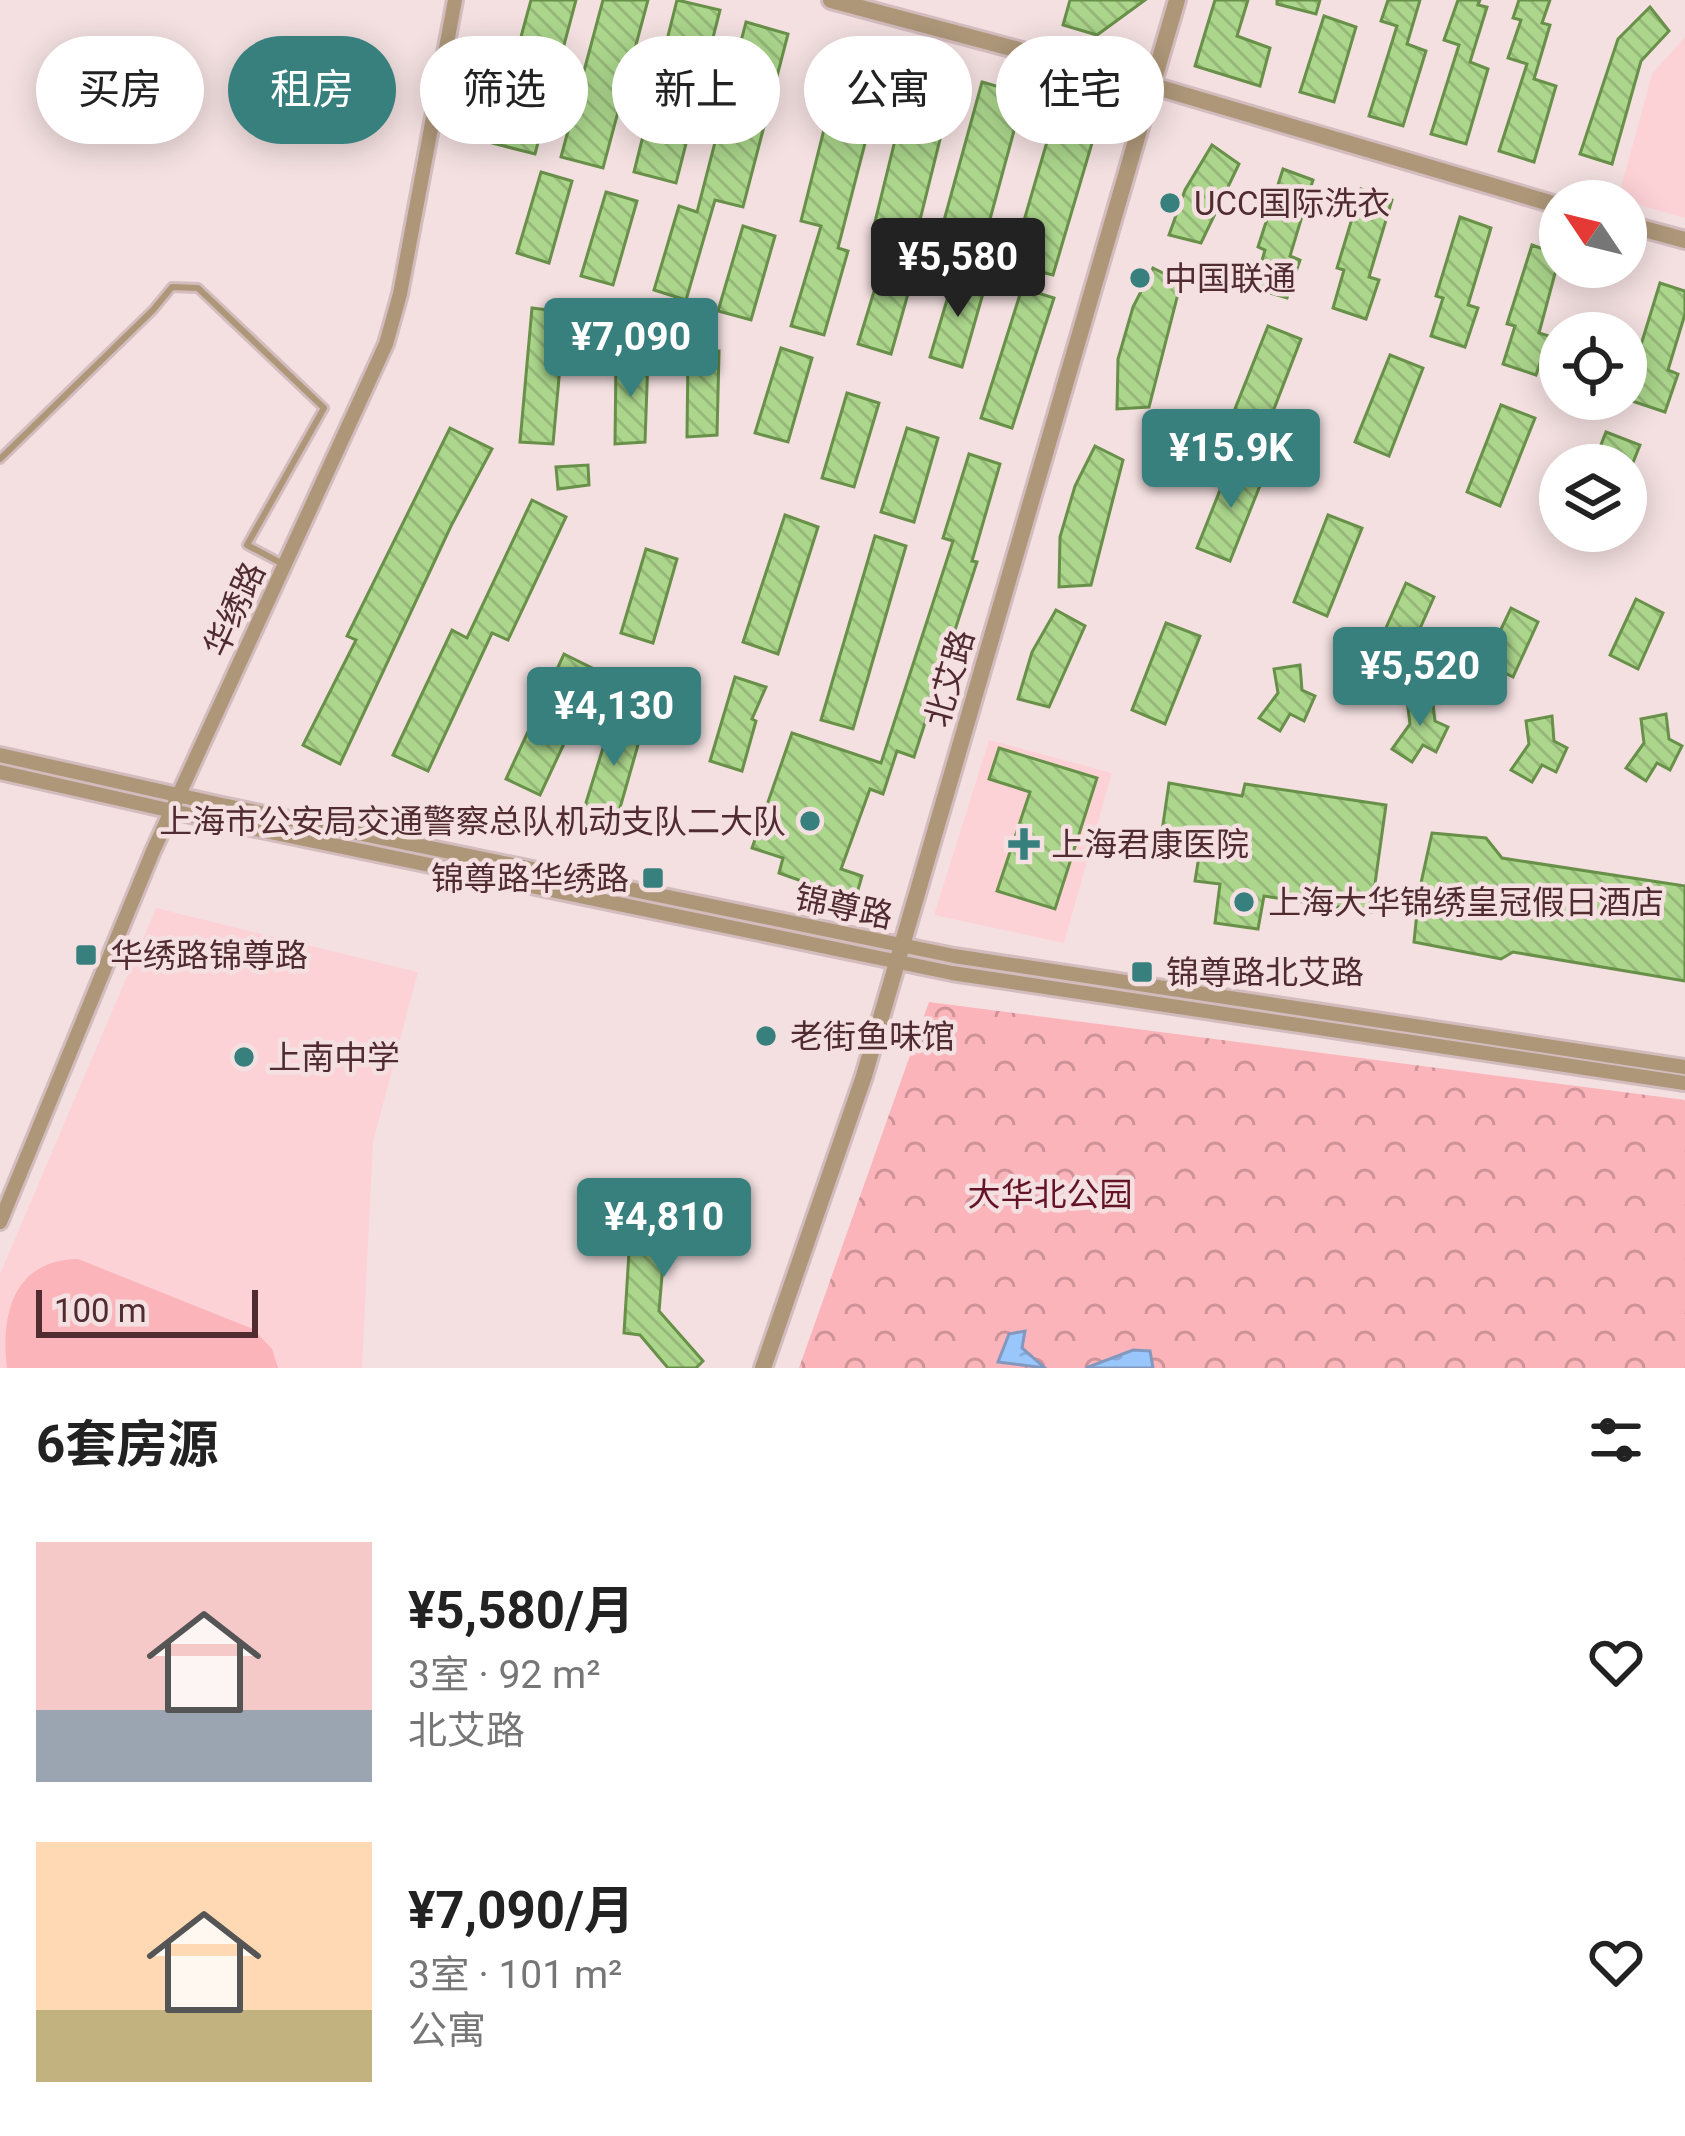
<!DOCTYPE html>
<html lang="zh">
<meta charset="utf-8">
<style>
body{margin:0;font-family:Roboto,"Noto Sans SC",sans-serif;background:#f6f6f6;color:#222;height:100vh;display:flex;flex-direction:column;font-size:45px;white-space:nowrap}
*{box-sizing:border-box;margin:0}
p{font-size:39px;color:#767676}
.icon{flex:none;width:66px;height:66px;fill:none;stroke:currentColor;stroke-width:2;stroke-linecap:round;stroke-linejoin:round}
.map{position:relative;height:1368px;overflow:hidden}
.drawer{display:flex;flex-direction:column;background:#fff;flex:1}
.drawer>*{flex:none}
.hud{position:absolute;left:36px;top:36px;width:1614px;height:108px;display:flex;gap:24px}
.needle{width:78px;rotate:305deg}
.tools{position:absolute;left:1539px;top:180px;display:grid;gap:24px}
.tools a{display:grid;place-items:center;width:108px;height:108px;border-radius:50%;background:#fff;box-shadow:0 6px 30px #0003;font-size:60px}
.scale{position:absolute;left:36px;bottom:30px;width:222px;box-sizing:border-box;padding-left:12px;border:6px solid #502b30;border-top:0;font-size:33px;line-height:42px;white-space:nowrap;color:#502b30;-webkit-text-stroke:9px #f4e0e1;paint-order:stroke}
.price{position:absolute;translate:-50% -102px;padding:0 27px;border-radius:12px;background:#38807e;color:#fff;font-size:39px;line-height:78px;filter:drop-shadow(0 3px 6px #0008)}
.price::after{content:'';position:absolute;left:50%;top:72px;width:36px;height:27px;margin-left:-18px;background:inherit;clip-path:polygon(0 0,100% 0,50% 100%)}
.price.active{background:#222;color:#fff}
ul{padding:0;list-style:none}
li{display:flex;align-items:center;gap:36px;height:300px;padding:0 36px}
li span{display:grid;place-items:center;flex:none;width:336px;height:240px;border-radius:0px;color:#555}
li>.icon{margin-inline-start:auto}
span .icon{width:144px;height:144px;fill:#fffc;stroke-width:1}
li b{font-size:51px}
h2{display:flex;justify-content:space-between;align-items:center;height:144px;padding:0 36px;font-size:51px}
.pill{padding:0 42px;border-radius:54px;background:#fff;box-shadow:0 6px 30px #0003;font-size:42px;line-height:108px}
.pill.active{background:#38807e;color:#fff}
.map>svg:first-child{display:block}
.built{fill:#fdd2d6}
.green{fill:#fbb4ba}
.park{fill:url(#park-crowns)}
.water{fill:url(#water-ripples);stroke:#8398be;stroke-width:3}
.building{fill:url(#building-back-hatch);stroke:#689049;stroke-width:3}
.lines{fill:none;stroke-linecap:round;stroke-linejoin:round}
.service-casing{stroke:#d3bcbe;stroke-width:12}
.minor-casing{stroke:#d3bcbe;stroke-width:20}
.tertiary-casing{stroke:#d3bcbe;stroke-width:22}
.service{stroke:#ae9779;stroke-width:6}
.minor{stroke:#ae9779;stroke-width:14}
.tertiary{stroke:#ae9779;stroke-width:16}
.poi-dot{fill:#38807e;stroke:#f4e0e1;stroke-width:4.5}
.labels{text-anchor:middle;stroke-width:9;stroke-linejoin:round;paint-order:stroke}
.poi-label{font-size:33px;fill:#502b30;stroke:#f4e0e1;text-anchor:start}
.street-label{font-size:33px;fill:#502b30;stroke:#f4e0e1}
.park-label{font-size:33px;fill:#641326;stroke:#f4e0e1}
</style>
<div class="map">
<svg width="1685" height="1368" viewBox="0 0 1685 1368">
<defs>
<pattern id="park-crowns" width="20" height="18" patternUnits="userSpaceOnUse" patternTransform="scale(3)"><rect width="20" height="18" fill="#fbb4ba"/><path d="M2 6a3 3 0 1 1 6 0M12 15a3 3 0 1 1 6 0" fill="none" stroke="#ce9398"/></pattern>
<pattern id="water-ripples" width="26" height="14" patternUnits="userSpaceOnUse" patternTransform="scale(3)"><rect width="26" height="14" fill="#99c6fb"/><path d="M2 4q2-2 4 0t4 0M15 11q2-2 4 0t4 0" fill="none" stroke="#86aad7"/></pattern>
<pattern id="building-back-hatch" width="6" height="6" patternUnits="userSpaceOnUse" patternTransform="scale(3)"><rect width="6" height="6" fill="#abd68c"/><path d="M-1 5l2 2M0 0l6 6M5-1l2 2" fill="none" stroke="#95b879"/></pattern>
</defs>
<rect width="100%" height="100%" fill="#f4e0e1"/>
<g class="built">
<path d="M 1685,37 L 1685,218 L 1618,199 L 1652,74 Z"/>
<path d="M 989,740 L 1112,773 L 1064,943 L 934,915 Z"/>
<path d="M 156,908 L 418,972 L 373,1142 L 362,1368 L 0,1368 L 0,1274 Z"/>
</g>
<path class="green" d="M 78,1259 L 253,1329 L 272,1349 L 278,1368 L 7,1368 C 0,1310 16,1260 78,1259 Z"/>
<path class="park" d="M 929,1002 L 1685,1100 L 1685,1368 L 799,1368 Z"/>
<g class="water">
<path d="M 1025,1331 L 1022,1348 L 1045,1368 L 998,1362 L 1009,1334 Z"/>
<path d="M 1133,1350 L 1150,1351 L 1153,1368 L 1086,1368 Z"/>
</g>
<g class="building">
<path d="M 531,0 L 576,0 L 535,154 L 492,143 Z"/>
<path d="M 603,0 L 648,0 L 603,168 L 561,157 Z"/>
<path d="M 677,0 L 720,10 L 676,183 L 634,172 Z"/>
<path d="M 1070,0 L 1145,0 L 1097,35 L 1063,25 Z"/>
<path d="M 1215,0 L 1248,0 L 1237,36 L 1270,48 L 1260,86 L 1195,66 Z"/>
<path d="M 1277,0 L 1320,0 L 1316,14 L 1277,4 Z"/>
<path d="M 1388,0 L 1420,0 L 1407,44 L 1426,51 L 1403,126 L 1369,116 L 1397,26 L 1381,21 Z"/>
<path d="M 1458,0 L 1480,0 L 1478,5 L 1487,7 L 1470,62 L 1488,69 L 1466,144 L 1431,134 L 1459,45 L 1444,40 Z"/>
<path d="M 1519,0 L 1550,0 L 1542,23 L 1550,25 L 1534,79 L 1556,86 L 1534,162 L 1499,151 L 1527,64 L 1508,58 L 1521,20 L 1513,18 Z"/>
<path d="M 1650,7 L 1669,31 L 1641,61 L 1612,164 L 1580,154 L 1618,39 Z"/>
<path d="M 1324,16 L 1356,27 L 1334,102 L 1300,92 Z"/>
<path d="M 746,22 L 788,34 L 743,207 L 715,200 L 686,300 L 654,290 L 679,206 L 697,212 Z"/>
<path d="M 845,46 L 887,58 L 838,248 L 848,251 L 824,335 L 791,326 L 821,226 L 801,221 Z"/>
<path d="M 914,63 L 956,75 L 915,240 L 873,230 Z"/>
<path d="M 982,82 L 1024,94 L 980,256 L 937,246 Z"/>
<path d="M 1058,104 L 1100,116 L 1053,275 L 1011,265 Z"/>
<path d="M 1212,145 L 1239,164 L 1201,243 L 1169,235 L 1185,190 Z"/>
<path d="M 1283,169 L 1313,180 L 1290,256 L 1300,260 L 1287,298 L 1254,288 L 1265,250 L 1258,247 Z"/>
<path d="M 541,172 L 572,181 L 549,263 L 517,253 Z"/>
<path d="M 1361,189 L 1392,200 L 1369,277 L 1379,280 L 1366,319 L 1333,308 L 1344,270 L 1337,268 Z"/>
<path d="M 606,192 L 637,201 L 613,285 L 581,276 Z"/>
<path d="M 1460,217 L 1491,228 L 1468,305 L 1478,308 L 1465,347 L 1431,336 L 1443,298 L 1436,296 Z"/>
<path d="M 743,226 L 775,236 L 751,320 L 718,311 Z"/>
<path d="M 1532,245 L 1560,255 L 1539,333 L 1549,336 L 1536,375 L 1503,364 L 1515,326 L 1507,324 Z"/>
<path d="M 886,252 L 910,259 L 908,267 L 915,269 L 891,354 L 858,344 Z"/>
<path d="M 1153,268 L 1181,282 L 1149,407 L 1117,409 L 1118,359 L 1133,307 Z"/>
<path d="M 955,273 L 986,283 L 962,367 L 930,357 Z"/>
<path d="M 1660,283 L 1685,291 L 1685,314 L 1668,370 L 1678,374 L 1665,412 L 1632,401 L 1643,363 L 1636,361 Z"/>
<path d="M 1022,288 L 1054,298 L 1012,428 L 981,418 Z"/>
<path d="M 532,308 L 565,312 L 553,444 L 520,442 Z"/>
<path d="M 1268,326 L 1301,339 L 1267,427 L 1233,414 Z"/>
<path d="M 781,348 L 812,358 L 788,442 L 755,433 Z"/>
<path d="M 688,351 L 719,351 L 717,435 L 687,437 Z"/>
<path d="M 1390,355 L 1423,368 L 1389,456 L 1355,442 Z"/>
<path d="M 616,358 L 648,358 L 645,442 L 615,444 Z"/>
<path d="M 847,393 L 879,403 L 854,487 L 822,478 Z"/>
<path d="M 1501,405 L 1535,418 L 1500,506 L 1467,492 Z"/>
<path d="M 450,428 L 492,449 L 451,526 L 340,764 L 303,745 L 356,640 L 347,636 Z"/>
<path d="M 907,428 L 938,438 L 914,522 L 881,512 Z"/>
<path d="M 1606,432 L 1640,445 L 1632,465 L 1593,465 Z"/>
<path d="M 1095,446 L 1123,460 L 1091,585 L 1059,587 L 1060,537 L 1075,486 Z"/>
<path d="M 969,454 L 1000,464 L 972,561 L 977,562 L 914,757 L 897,751 L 883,794 L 870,789 L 841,869 L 862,876 L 855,900 L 779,873 L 783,858 L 752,848 L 792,733 L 881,763 L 953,541 L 943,538 Z"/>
<path d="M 1232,460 L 1265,473 L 1230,561 L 1197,548 Z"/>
<path d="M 588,465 L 589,485 L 558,489 L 556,467 Z"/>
<path d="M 532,500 L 566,517 L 508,640 L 492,633 L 428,771 L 393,755 L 452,630 L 467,638 Z"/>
<path d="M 785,515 L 818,527 L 778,654 L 743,642 Z"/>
<path d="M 1328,515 L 1362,528 L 1327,616 L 1294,602 Z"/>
<path d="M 875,536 L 906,546 L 853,729 L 821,720 Z"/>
<path d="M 646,549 L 677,559 L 653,643 L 621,633 Z"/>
<path d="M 1406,583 L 1434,597 L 1409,653 L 1381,639 Z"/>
<path d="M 1636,599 L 1663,613 L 1638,669 L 1610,655 Z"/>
<path d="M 1511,608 L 1538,622 L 1513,677 L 1485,663 Z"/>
<path d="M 1056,610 L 1085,626 L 1049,707 L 1018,699 L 1032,652 Z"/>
<path d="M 1166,623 L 1200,636 L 1165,724 L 1132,710 Z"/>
<path d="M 564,654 L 598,671 L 540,795 L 506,779 Z"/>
<path d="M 1300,665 L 1302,690 L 1315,696 L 1304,721 L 1290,714 L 1280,731 L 1259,718 L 1278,693 L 1274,669 Z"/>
<path d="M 672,677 L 697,690 L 675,729 L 652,717 Z"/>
<path d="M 735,677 L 766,687 L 752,719 L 756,721 L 742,771 L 710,761 Z"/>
<path d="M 1432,696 L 1435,721 L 1448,727 L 1436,752 L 1423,745 L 1412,762 L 1392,749 L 1410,724 L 1407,700 Z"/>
<path d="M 1666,714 L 1669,739 L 1682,746 L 1670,770 L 1657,763 L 1646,781 L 1626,768 L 1644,743 L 1641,719 Z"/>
<path d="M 1552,716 L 1554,741 L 1567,748 L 1556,772 L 1542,765 L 1532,782 L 1511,770 L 1529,744 L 1526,721 Z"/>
<path d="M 611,722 L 642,731 L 618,815 L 585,806 Z"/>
<path d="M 999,748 L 1097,778 L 1055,909 L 997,891 L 1030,792 L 989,779 Z"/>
<path d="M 1169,783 L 1242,796 L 1245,784 L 1386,805 L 1371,912 L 1264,896 L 1258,929 L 1215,923 L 1220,884 L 1195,881 L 1200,850 L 1160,845 Z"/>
<path d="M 1432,833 L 1486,838 L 1502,858 L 1685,886 L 1685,981 L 1513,952 L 1501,959 L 1414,942 L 1419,892 Z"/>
<path d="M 706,1188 L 726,1210 L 663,1264 L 659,1311 L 703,1361 L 696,1368 L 668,1368 L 640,1335 L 624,1333 L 630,1236 L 647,1237 Z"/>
</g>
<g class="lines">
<defs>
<path id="service" d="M 0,459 L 153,310 L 172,287 L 198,288 L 324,408 L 247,545 L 281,563"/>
<g id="minor">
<path d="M 0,755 L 222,805 L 954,956 L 1685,1067"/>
<path d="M 0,772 L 217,821 L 952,973 L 1685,1083"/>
<path d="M 0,1222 L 153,851 L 386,344 L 400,294 L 455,0"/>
</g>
<g id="tertiary">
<path d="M 831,0 L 1150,85 L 1560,206"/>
<path d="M 1626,224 L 1685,240"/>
<path d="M 763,1368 L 864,1076 L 1177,0"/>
</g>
</defs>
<use href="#service" class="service-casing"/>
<use href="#minor" class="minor-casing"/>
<use href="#tertiary" class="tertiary-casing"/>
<use href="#service" class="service"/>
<use href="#minor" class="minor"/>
<use href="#tertiary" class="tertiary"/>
</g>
<g class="poi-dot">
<circle cx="1170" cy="203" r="12"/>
<circle cx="1140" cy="278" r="12"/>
<circle cx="810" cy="821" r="12"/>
<path d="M1018 826h12v12h12v12h-12v12h-12v-12h-12v-12h12z"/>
<rect x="641" y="866" width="24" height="24" rx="6"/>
<circle cx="1244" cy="902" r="12"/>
<rect x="74" y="943" width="24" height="24" rx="6"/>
<rect x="1130" y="960" width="24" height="24" rx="6"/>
<circle cx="766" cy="1036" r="12"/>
<circle cx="244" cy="1057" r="12"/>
</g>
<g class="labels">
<g class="poi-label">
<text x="1194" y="215">UCC国际洗衣</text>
<text x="1164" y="290">中国联通</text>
<text x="786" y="833" text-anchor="end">上海市公安局交通警察总队机动支队二大队</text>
<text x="1051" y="856">上海君康医院</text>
<text x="629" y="890" text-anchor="end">锦尊路华绣路</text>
<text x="1268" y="914">上海大华锦绣皇冠假日酒店</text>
<text x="110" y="967">华绣路锦尊路</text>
<text x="1166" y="984">锦尊路北艾路</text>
<text x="790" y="1048">老街鱼味馆</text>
<text x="268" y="1069">上南中学</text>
</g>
<g class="street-label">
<text transform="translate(234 609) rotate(-65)" y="12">华绣路</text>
<text transform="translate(949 678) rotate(-74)" y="12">北艾路</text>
<text transform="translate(844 906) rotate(12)" y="12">锦尊路</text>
</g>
<g class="park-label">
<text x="1050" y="1206">大华北公园</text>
</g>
</g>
</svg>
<div class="tools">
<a><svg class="needle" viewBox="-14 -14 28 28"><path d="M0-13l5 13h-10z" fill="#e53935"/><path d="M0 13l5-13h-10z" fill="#767676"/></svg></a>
<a><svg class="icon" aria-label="locate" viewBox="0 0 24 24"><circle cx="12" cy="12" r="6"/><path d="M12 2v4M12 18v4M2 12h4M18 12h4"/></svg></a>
<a><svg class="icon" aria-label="layers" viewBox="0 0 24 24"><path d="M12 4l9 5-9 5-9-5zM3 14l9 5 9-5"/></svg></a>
</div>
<div class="scale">100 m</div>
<b class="price active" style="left:958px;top:320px">¥5,580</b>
<b class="price" style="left:631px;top:400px">¥7,090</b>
<b class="price" style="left:1231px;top:511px">¥15.9K</b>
<b class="price" style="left:1420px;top:729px">¥5,520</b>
<b class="price" style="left:614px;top:769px">¥4,130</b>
<b class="price" style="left:664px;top:1280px">¥4,810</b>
<div class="hud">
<a class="pill">买房</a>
<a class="pill active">租房</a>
<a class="pill">筛选</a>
<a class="pill">新上</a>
<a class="pill">公寓</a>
<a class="pill">住宅</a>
</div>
</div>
<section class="drawer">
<h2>6套房源<svg class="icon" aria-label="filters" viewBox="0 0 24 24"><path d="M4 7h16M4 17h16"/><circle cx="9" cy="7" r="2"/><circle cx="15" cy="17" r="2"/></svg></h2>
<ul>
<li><span style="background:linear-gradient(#f6c9c9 70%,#9aa5b1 0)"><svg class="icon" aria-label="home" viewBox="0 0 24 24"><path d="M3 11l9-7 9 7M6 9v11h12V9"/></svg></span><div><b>¥5,580/月</b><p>3室 · 92 m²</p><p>北艾路</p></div><svg class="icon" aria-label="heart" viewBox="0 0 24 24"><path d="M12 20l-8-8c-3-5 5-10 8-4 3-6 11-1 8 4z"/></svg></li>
<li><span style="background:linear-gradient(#ffd9b3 70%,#c2b280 0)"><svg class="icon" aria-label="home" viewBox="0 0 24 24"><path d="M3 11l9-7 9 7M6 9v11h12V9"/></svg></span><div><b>¥7,090/月</b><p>3室 · 101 m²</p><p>公寓</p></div><svg class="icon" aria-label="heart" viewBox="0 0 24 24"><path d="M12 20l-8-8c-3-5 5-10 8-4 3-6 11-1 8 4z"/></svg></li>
</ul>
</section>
